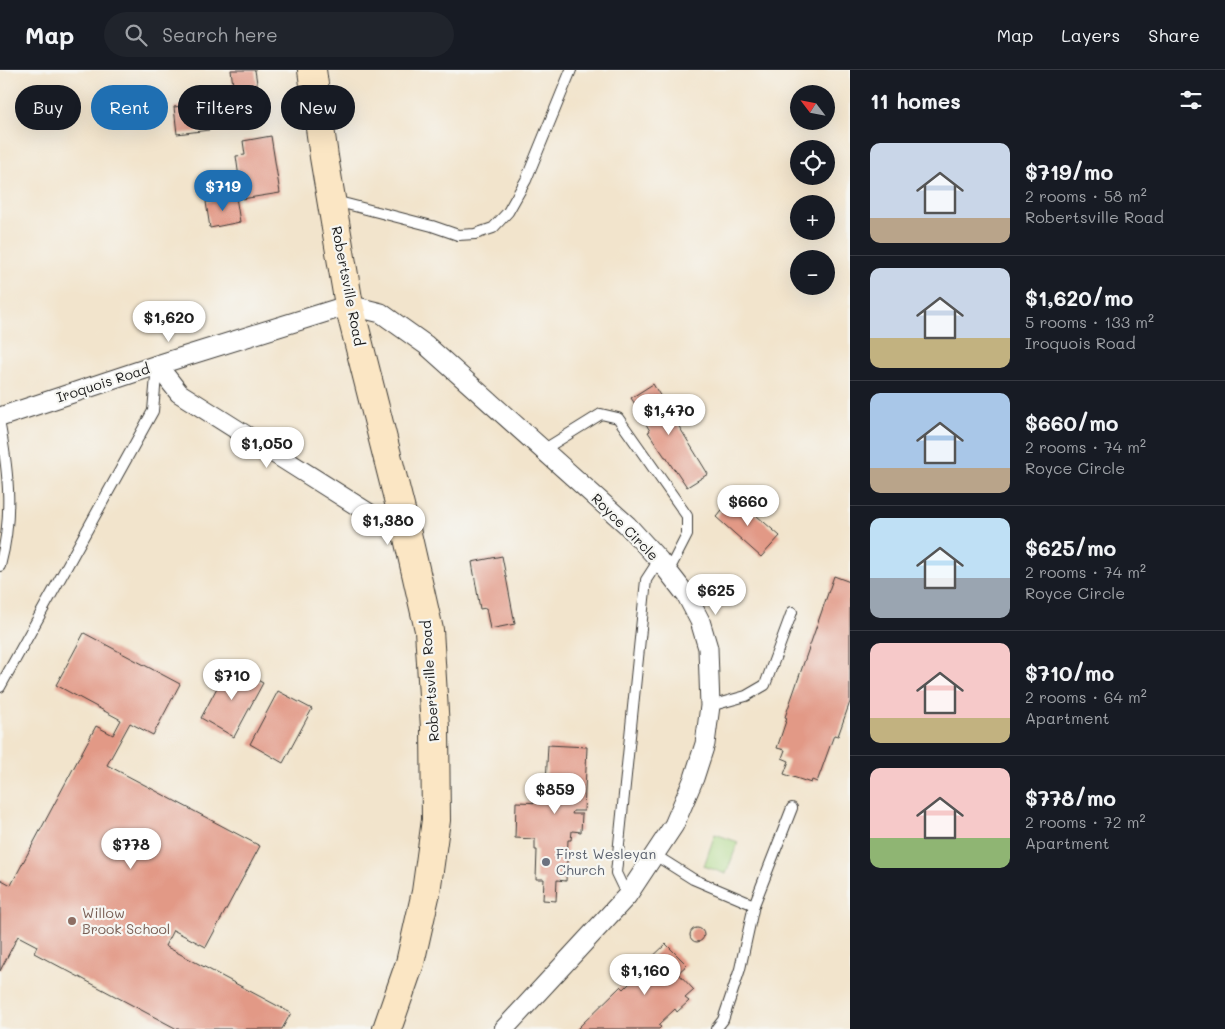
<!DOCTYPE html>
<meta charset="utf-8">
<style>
body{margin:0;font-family:Mali,sans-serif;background:#20242c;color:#f1f3f6;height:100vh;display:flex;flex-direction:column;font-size:19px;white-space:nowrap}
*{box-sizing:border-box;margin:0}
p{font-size:16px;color:#9ea1a6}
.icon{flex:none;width:28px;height:28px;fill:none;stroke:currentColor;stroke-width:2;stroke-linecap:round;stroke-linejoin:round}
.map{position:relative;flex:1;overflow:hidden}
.side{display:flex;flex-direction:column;background:#171b24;width:375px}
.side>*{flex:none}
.top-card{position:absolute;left:15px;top:15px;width:475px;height:45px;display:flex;gap:10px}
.needle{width:32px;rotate:302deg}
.tools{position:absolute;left:790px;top:15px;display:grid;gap:10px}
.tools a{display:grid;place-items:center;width:45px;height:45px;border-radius:50%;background:#171b24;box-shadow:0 5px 20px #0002;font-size:25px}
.price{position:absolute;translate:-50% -42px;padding:0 11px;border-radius:18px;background:#fff;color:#222;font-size:16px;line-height:32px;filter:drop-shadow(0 1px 2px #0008)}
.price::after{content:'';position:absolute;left:50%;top:30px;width:15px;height:11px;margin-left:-8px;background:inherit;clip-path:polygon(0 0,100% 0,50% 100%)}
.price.active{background:#1f6fb2;color:#fff}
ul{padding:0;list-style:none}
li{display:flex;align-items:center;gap:15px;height:125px;padding:0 20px}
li+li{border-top:1px solid #363941}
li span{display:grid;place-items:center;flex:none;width:140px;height:100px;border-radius:10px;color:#555}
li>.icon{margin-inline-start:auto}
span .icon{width:60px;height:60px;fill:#fffc;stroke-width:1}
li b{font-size:21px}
h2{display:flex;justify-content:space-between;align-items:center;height:60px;padding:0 20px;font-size:21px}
.tag{padding:0 18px;border-radius:22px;background:#171b24;box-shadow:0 5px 20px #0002;font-size:18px;line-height:45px}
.tag.active{background:#1f6fb2;color:#fff}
header{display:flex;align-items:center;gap:30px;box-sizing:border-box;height:70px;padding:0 25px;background:#171b24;border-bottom:1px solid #363941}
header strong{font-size:24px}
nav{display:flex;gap:28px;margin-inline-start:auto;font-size:18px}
.search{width:350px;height:45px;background:#20242c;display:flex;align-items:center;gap:12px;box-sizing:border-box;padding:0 18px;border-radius:28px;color:#9ea1a6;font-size:19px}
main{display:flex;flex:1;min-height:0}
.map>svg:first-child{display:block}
.green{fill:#aad784;stroke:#637a50}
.building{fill:#e29986}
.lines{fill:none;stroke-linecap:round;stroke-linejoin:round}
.lane-casing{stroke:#3c3a36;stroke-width:12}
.street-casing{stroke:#3c3a36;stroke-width:21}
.secondary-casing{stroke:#3c3a36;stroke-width:30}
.lane{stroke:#fff;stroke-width:10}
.street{stroke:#fff;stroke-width:19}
.secondary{stroke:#fbe6c4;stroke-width:28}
.worship-dot{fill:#6b7280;stroke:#f6f6f2;stroke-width:2}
.education-dot{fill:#8d6e63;stroke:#f6f6f2;stroke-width:2}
.labels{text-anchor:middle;stroke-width:4.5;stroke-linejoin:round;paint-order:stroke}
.street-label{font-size:14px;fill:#1c1c1c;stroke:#f6f6f2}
.worship-label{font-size:14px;fill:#5b616d;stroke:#f6f6f2;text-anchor:start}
.education-label{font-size:14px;fill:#785e54;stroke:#f6f6f2;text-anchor:start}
</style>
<header>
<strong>Map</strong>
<div class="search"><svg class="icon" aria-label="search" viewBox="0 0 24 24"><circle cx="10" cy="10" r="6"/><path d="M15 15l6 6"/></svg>Search here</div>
<nav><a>Map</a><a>Layers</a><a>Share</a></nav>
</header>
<main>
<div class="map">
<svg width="850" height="959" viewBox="0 0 850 959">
<rect width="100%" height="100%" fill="#f6f6f2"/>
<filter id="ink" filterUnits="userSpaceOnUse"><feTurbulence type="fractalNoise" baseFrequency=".02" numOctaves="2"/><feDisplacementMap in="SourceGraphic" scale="10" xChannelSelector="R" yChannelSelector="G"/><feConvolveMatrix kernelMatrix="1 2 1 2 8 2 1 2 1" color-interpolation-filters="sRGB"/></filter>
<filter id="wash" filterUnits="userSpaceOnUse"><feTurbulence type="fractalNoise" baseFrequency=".0096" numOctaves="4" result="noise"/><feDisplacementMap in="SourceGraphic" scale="20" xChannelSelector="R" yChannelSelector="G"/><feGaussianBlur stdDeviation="1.12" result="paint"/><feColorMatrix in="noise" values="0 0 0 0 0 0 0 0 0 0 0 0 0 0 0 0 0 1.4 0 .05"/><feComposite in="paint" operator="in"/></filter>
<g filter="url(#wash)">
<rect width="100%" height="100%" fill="#f2e4cc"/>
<path class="green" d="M 715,764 L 738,772 L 726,804 L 704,796 Z"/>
<g id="blocks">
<g class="building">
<path d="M 231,0 L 255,0 L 259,26 L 235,30 Z"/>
<path d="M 206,33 L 209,60 L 177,64 L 174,37 Z"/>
<path d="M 271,66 L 280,123 L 242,129 L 236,86 L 245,85 L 243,71 Z"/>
<path d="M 236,127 L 240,152 L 210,158 L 206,132 Z"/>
<path d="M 653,314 L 708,404 L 687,417 L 675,399 L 674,400 L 666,387 L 665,387 L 648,362 L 650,361 L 642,347 L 643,346 L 631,328 Z"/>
<path d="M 734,426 L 780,466 L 761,487 L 716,447 Z"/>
<path d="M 502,486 L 515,554 L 490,559 L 486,538 L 480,539 L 472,492 Z"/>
<path d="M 834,506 L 850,512 L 850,632 L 838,666 L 834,665 L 817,712 L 812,710 L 811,713 L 784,704 L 789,691 L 782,688 L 785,680 L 777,678 L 787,648 L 785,647 Z"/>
<path d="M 84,563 L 180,614 L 153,665 L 130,653 L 107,695 L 260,776 L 206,877 L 173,860 L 165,876 L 291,943 L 282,959 L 177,959 L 34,883 L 37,876 L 18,866 L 0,901 L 0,809 L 11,815 L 96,656 L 113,665 L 121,650 L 56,615 Z"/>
<path d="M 229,595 L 263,613 L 234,667 L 201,648 Z"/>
<path d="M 278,621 L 312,639 L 283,693 L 250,674 Z"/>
<path d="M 548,675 L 587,677 L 584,741 L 573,741 L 572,744 L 582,744 L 581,762 L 572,761 L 571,770 L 568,770 L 566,811 L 557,810 L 556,831 L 543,830 L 544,809 L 536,809 L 537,780 L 535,780 L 535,769 L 515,768 L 516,732 L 545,733 Z"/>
<circle cx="697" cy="865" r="7"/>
<path d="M 666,874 L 687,895 L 678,903 L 694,920 L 685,928 L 689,931 L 677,942 L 675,939 L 658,955 L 661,957 L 659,959 L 577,959 L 621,916 L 624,919 L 631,912 L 629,909 Z"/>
</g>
</g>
</g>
<g filter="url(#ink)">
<use href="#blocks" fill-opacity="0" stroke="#3c3a36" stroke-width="1"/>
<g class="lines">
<defs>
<g id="lane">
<path d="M 335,131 L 432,156 L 458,165 L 475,164 L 493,158 L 508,142 L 526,110 L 571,0"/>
<path d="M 0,356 C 9,405 13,447 0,496"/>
<path d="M 543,380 L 601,344 L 618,348 L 687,446 L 687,465 L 668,502"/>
<path d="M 0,617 L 153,341 L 157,295"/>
<path d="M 710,636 L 746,626 L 765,615 L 792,542"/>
<path d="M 655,785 L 693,809 L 754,835 L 740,899 L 723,950 L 716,959"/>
<path d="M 627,826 L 616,803 L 646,510 L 659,490"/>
<path d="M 754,835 L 792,738"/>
</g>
<g id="street">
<path d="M 157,295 L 179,323 L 408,468"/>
<path d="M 0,347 L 157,295 L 349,235 L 381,243 L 426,275 L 627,455 L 659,490 L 687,526 L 700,551 L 708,578 L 710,636 L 705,674 L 694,708 L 674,755 L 627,826 L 504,959"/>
</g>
<path id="secondary" d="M 312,0 L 324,87 L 349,235 L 408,468 L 429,560 L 435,658 L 436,750 L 426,822 L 410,893 L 387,959"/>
</defs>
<use href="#lane" class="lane-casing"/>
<use href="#street" class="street-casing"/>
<use href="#secondary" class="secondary-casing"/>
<use href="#lane" class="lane"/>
<use href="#street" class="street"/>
<use href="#secondary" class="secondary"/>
</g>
</g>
<circle class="worship-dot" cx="546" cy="792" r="5"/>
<circle class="education-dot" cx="72" cy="851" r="5"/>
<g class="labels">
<g class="street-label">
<text transform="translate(348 216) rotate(79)" y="5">Robertsville Road</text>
<text transform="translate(103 313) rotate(-18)" y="5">Iroquois Road</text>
<text transform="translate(625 457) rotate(45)" y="5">Royce Circle</text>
<text transform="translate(430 611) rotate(-94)" y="5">Robertsville Road</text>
</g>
<g class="worship-label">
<text x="556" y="789">First Wesleyan<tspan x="556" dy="16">Church</tspan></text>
</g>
<g class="education-label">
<text x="82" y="848">Willow<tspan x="82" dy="16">Brook School</tspan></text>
</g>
</g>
</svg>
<div class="tools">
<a><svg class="needle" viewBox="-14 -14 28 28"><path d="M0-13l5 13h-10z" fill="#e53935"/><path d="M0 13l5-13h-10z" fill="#9ea1a6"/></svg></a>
<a><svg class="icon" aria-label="locate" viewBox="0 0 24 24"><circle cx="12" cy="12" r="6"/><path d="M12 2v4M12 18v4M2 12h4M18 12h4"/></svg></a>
<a>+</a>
<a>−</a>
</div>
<b class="price active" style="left:223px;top:142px">$719</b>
<b class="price" style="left:169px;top:273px">$1,620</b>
<b class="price" style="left:669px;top:366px">$1,470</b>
<b class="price" style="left:267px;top:399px">$1,050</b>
<b class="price" style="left:748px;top:457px">$660</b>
<b class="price" style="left:388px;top:476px">$1,380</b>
<b class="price" style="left:716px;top:546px">$625</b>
<b class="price" style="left:232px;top:631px">$710</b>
<b class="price" style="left:555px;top:745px">$859</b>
<b class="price" style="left:131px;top:800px">$778</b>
<b class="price" style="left:645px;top:926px">$1,160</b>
<div class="top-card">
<a class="tag">Buy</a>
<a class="tag active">Rent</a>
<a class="tag">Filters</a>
<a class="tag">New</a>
</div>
</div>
<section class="side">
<h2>11 homes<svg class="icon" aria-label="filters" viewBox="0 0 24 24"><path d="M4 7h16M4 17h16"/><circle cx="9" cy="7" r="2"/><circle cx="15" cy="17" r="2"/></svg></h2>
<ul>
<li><span style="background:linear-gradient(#c9d6e8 75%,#b9a48a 0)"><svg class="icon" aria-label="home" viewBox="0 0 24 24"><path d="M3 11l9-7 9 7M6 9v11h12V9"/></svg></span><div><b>$719/mo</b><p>2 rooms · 58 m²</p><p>Robertsville Road</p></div></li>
<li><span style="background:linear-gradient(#c9d6e8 70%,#c2b280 0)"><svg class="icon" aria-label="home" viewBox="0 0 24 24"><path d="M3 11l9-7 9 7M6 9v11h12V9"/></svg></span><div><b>$1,620/mo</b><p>5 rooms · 133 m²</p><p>Iroquois Road</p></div></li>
<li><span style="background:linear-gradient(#a9c7e8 75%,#b9a48a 0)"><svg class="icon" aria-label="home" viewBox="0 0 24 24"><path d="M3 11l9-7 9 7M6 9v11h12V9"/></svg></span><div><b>$660/mo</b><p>2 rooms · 74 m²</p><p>Royce Circle</p></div></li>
<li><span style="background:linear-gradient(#bfe0f5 60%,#9aa5b1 0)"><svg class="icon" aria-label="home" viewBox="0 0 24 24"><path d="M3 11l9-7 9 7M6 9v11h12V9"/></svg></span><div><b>$625/mo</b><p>2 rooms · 74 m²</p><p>Royce Circle</p></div></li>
<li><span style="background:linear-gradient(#f6c9c9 75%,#c2b280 0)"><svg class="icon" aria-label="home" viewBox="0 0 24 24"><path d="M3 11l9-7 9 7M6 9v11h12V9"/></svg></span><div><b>$710/mo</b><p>2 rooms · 64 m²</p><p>Apartment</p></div></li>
<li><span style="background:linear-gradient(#f6c9c9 70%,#8fb573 0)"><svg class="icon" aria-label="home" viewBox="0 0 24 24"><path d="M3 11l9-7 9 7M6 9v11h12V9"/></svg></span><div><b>$778/mo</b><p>2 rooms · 72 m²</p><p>Apartment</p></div></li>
</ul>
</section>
</main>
